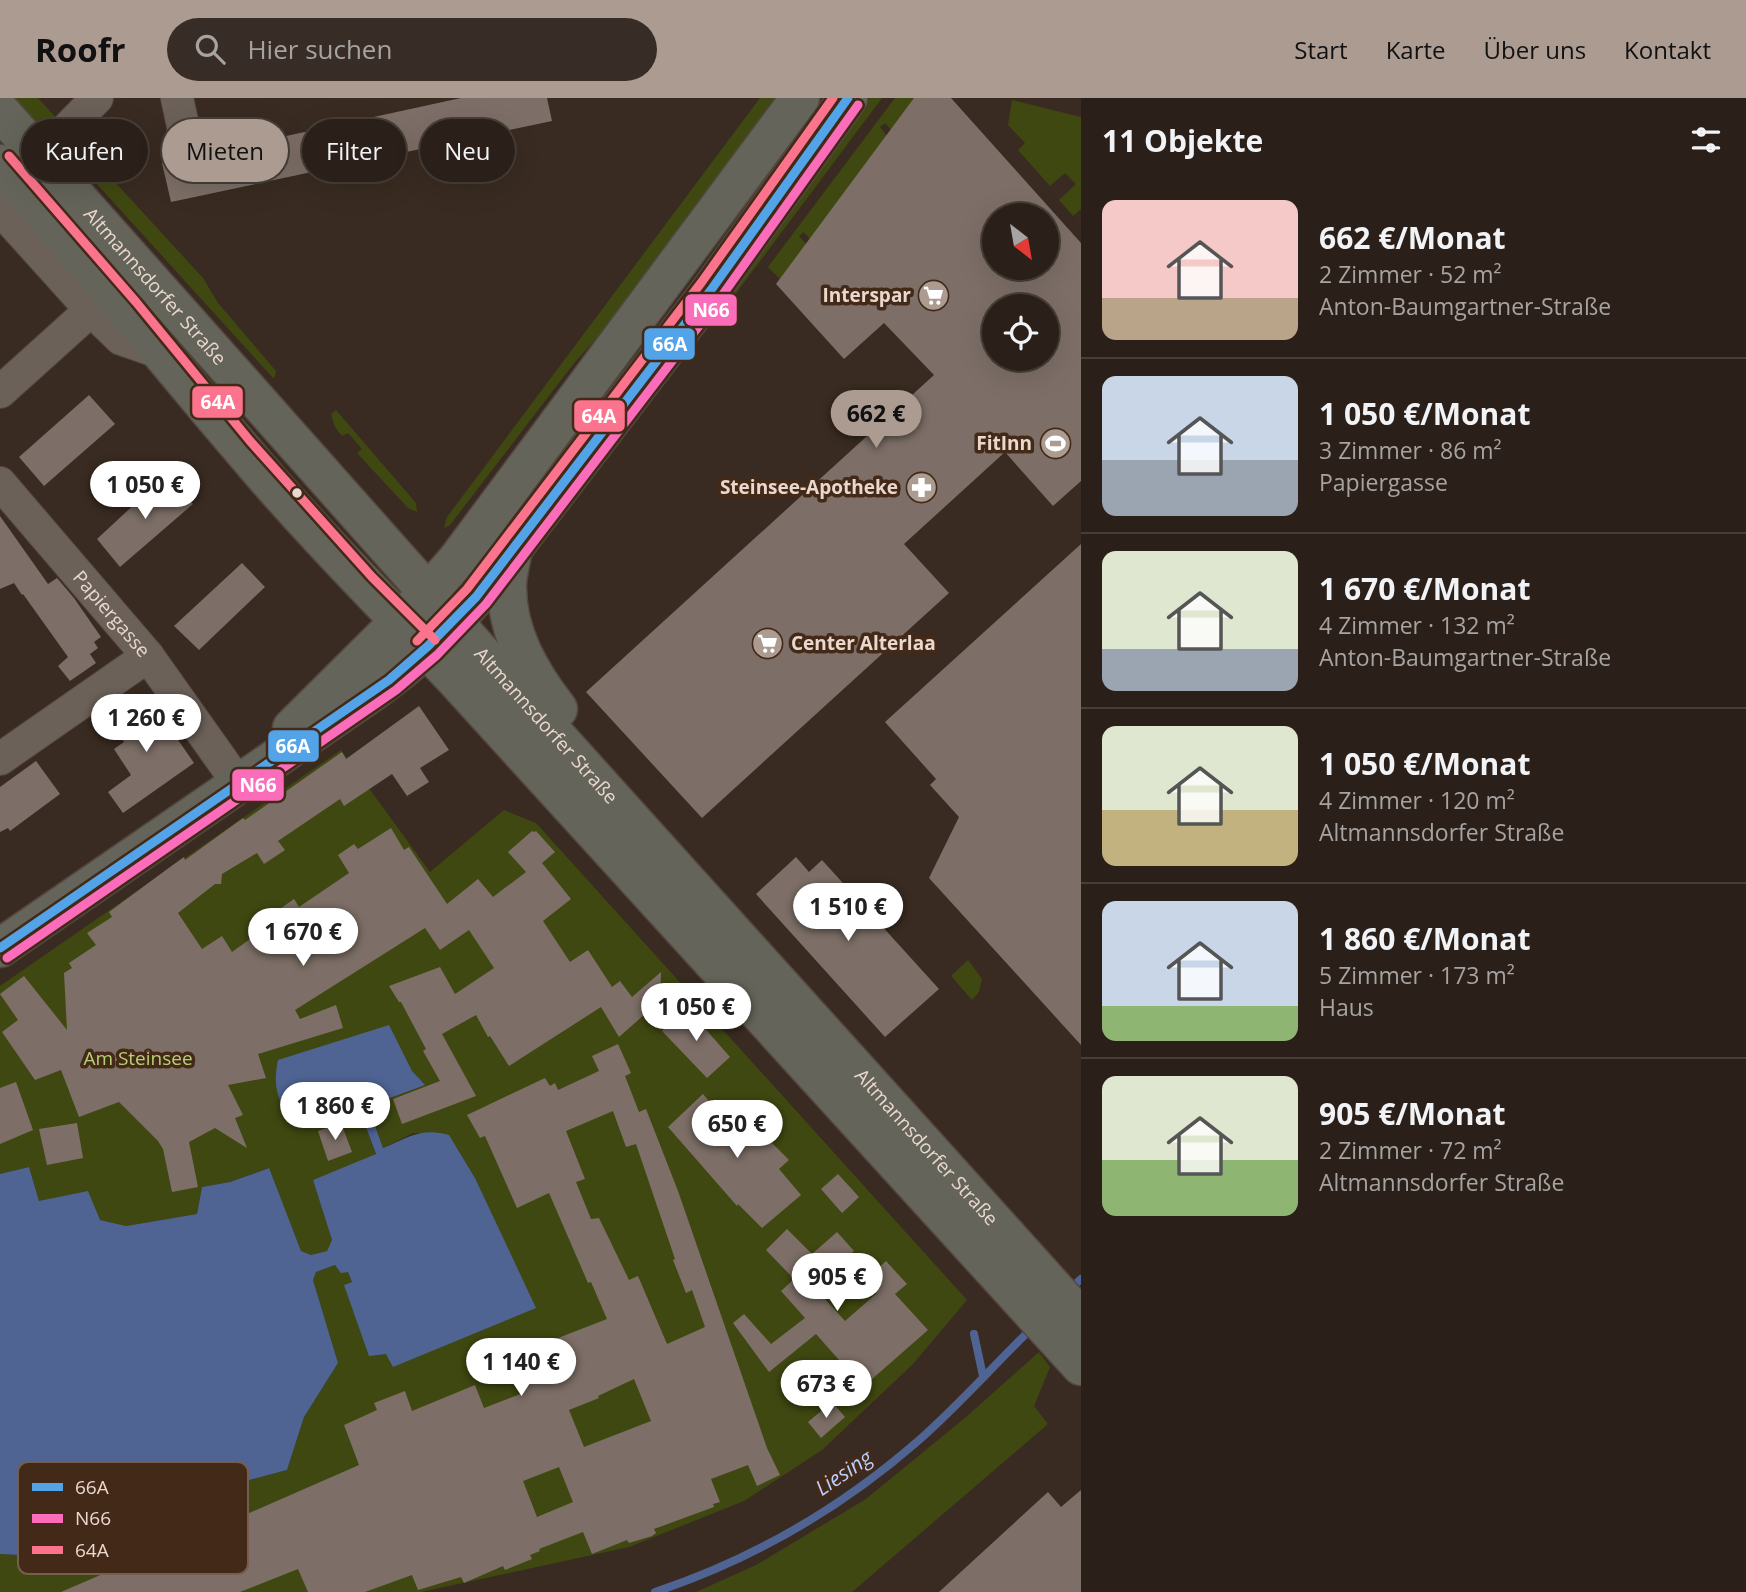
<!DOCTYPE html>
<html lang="de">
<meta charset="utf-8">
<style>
body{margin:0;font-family:"Open Sans",sans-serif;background:#372d26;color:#f1f3f6;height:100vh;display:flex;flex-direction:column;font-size:26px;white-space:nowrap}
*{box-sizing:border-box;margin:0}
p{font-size:23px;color:#a6a3a2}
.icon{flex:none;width:38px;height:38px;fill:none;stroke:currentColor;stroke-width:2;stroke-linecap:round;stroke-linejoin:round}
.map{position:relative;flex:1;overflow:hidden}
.side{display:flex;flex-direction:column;background:#2b2019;width:665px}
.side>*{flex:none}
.hud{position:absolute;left:21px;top:21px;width:665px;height:63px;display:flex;gap:14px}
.needle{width:46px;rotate:149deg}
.tools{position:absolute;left:982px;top:105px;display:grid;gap:14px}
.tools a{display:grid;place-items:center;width:77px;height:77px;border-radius:50%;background:#2b2019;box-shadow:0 7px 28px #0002,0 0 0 2px #473e38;font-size:35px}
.price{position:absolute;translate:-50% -60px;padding:0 16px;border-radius:24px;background:#fff;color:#222;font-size:23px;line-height:46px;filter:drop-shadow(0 2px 4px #0008)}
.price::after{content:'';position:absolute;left:50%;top:42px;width:21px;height:16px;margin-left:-10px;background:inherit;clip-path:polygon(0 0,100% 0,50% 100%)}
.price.current{background:#ac9b91;color:#111}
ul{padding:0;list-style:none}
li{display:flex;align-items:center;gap:21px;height:175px;padding:0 21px}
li+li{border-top:2px solid #473e38}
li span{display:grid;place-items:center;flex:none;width:196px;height:140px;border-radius:14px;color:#555}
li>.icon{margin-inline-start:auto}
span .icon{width:84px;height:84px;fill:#fffc;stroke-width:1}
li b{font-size:30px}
h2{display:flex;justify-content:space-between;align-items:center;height:84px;padding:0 21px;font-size:30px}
.pill{padding:0 24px;border-radius:32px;background:#2b2019;box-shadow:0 7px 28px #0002,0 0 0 2px #473e38;font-size:24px;line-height:63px}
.pill.current{background:#ac9b91;color:#111}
header{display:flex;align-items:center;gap:42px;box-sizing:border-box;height:98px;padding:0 35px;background:#ac9b91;color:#111}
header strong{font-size:33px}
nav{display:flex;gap:38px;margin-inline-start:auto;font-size:24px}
.search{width:490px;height:63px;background:#372d26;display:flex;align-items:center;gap:18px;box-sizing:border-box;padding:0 24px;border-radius:38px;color:#a6a3a2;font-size:26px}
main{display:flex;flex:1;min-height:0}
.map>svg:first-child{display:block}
.green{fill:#404811}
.water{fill:#4f6493}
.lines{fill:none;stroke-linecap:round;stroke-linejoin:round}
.stream{stroke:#4f6493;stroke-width:8}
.building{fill:#7d6f67;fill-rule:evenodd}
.minor-casing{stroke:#53473f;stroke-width:34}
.major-casing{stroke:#53473f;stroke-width:41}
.minor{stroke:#6b6159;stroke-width:32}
.major{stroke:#65645a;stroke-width:38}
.bus-1-casing{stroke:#432917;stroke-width:14}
.bus-2-casing{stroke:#432917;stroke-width:14}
.bus-3-casing{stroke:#432917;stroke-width:14}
.bus-1{stroke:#53a3e8;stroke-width:9}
.bus-2{stroke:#fb6dba;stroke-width:9}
.bus-3{stroke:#fc738d;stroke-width:9}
.bus-dot{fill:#ead8ce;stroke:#432917;stroke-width:2.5}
.labels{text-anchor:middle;stroke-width:7;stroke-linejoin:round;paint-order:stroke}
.street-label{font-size:19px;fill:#ead8ce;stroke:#432917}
.poi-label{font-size:19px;font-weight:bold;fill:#ead8ce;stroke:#432917;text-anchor:end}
.park-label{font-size:19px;fill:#b9cf75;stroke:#432917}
.water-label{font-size:21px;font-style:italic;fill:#b7cffe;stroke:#432917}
.key{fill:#432917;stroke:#755e4e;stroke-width:2}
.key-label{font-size:19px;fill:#ead8ce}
.line-badge{stroke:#432917;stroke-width:2.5}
.badge-label{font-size:19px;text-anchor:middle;font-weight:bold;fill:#fff}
</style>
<header>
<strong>Roofr</strong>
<div class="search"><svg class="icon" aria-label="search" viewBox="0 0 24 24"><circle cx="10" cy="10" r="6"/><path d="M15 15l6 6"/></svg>Hier suchen</div>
<nav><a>Start</a><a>Karte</a><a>Über uns</a><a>Kontakt</a></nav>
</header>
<main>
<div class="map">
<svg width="1081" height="1494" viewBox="0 0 1081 1494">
<rect width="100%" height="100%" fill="#392b21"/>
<g class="green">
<path d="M 5,0 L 38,0 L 59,23 L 49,30 C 30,27 19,13 5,0 Z"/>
<path d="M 760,0 L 784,0 L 633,200 L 575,264 L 450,427 L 444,430 L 447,419 Z"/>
<path d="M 870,0 L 882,0 L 734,198 L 732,196 L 733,182 Z"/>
<path d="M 895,0 L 915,0 L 891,32 L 885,25 L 880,29 L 887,38 L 810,141 L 804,134 L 799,138 L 806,146 L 780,181 L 768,169 Z"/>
<path d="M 1012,2 L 1081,19 L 1081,111 L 1073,118 L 1059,102 L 1076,86 L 1065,75 L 1050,88 L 1018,52 L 1025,45 L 1008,27 Z"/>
<path d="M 80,46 L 203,180 L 218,205 L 276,273 L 274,281 L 85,73 Z"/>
<path d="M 336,312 L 416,405 L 417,414 L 408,410 L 357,355 L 362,351 L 348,335 L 342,338 L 335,329 L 331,316 Z"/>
<path d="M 341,652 L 430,774 L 504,712 L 536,725 L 967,1202 L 913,1266 L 822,1352 L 744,1403 L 629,1449 L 421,1494 L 0,1494 L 0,1456 L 19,1457 L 118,1417 L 287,1372 L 304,1319 L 338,1265 L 313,1182 L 316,1174 L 335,1167 L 348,1173 L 352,1184 L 344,1187 L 535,1210 L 475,1080 L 449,1037 L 413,1035 L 383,1050 L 368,1008 L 412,973 L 388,927 L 301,1026 L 359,1011 L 376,1057 L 313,1082 L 332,1142 L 327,1153 L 311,1157 L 301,1153 L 268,1070 L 230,1084 L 202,1089 L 197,1116 L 126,1128 L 100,1122 L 39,1103 L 29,1069 L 0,1076 L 0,888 Z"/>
<path d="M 968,862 L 982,881 L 979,894 L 972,902 L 951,878 Z"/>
<path d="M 1039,1254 L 1050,1269 L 1034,1308 L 1048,1326 L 852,1494 L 696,1494 L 756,1467 L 866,1401 L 966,1319 Z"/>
</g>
<path class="water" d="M 389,927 L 412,973 L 425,987 L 368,1008 L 383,1050 C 408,1040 420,1029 449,1037 L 475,1080 L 536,1210 L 393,1269 L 386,1256 L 369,1258 L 344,1187 L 352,1184 L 348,1174 L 341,1175 L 335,1167 L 316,1174 L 313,1182 L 338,1265 L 304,1319 L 287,1372 L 118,1417 L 19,1457 L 0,1456 L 0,1076 L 29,1069 L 39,1103 L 88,1093 L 100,1122 L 126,1128 L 197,1116 L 202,1089 L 230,1084 L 269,1070 L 301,1153 L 311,1157 L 327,1153 L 332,1142 L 313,1082 L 376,1056 L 359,1011 L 300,1026 C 278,1009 272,990 278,962 Z"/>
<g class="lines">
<g class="stream">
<path d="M 1068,1193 L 1081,1181"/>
<path d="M 974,1236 L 983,1278"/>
<path d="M 655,1494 C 751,1462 841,1410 918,1343 C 958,1308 994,1267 1032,1230"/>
</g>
</g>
<g class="building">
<path d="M 461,0 L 547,0 L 552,23 L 171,104 L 162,65 Z"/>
<path d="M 914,0 L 951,0 L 1081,145 L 1081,383 L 1053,408 L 1005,354 L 904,446 L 949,495 L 702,720 L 586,594 L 934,277 L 884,225 L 844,261 L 776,186 ZM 994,117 L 1046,117 L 1046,170 L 994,170 ZM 994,208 L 1046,208 L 1046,261 L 994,261 Z"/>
<path d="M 89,297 L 115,326 L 44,388 L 19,359 Z"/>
<path d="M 167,376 L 193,406 L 120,469 L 97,441 Z"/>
<path d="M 0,418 L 48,486 L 57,480 L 74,500 L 101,539 L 94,544 L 98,550 L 90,556 L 96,565 L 70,583 L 58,568 L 68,559 L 23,496 L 22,497 L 14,485 L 0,491 Z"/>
<path d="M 1081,446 L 1081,947 L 929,780 L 959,719 L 930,687 L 936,681 L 885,624 Z"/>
<path d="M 242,465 L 265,489 L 199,552 L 174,528 Z"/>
<path d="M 152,604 L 194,665 L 123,715 L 108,694 L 131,677 L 114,651 L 124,644 L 106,618 L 123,607 L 130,619 Z"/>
<path d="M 419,608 L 449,652 L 420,670 L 429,684 L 407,698 L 392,676 L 344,708 L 340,701 L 278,743 L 285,752 L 264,766 L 257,755 L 222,776 L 221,786 L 215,786 L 178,815 L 202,851 L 222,838 L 232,854 L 281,819 L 277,813 L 294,801 L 299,809 L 349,775 L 338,757 L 354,746 L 358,751 L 391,730 L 404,752 L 409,749 L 447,806 L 478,781 L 493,799 L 526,774 L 508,754 L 532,733 L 534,734 L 536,733 L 555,754 L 542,765 L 571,801 L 543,823 L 570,864 L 588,852 L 612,889 L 620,883 L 632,899 L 661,874 L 659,930 L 645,916 L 619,939 L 601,909 L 509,968 L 490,938 L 488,939 L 476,917 L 442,936 L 476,998 L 402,1026 L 393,1001 L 440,983 L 423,953 L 426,951 L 401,904 L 399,904 L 389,888 L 440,869 L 455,896 L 494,870 L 469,832 L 440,852 L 425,830 L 295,912 L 300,921 L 336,907 L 343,930 L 258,956 L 266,980 L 228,987 L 243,1017 L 235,1020 L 247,1050 L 215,1030 L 189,1044 L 198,1089 L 172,1094 L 163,1051 L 158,1043 L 119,1004 L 79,1019 L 61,972 L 35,982 L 2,934 L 18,922 L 0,896 L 24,878 L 67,932 L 64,875 L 72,870 L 69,865 L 96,847 L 87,835 L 112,819 L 109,814 L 170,769 L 184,759 L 185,762 L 243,720 L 245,722 L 342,654 L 346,661 Z"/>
<path d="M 36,663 L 60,696 L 10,733 L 8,730 L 0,734 L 0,689 Z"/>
<path d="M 796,759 L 809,774 L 822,762 L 939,891 L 885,939 L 756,796 Z"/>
<path d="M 686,909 L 730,959 L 707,980 L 662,933 Z"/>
<path d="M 618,946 L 631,975 L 625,978 L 639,1014 L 646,1011 L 678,1093 L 767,1350 L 780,1377 L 757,1388 L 748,1367 L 711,1381 L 720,1404 L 713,1406 L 714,1409 L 654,1431 L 656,1435 L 652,1438 L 629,1445 L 627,1442 L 592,1456 L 583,1434 L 539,1451 L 540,1453 L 530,1457 L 532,1461 L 505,1472 L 503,1468 L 464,1485 L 461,1479 L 418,1492 L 412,1477 L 365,1494 L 308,1494 L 298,1471 L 240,1494 L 61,1494 L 112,1472 L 102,1448 L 157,1426 L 163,1441 L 238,1411 L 239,1414 L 245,1412 L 247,1416 L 359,1367 L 344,1327 L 377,1312 L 374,1305 L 405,1293 L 412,1313 L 475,1287 L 484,1310 L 523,1295 L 509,1259 L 607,1221 L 591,1184 L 588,1185 L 549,1095 L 517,1110 L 485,1038 L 480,1040 L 467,1017 L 545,980 L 550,988 L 555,985 L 558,992 L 599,973 L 592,958 ZM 613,1013 L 626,1049 L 636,1046 L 675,1161 L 673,1162 L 686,1195 L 692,1192 L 705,1229 L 667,1246 L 638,1178 L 629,1182 L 599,1120 L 591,1121 L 576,1084 L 585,1081 L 566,1033 ZM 634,1281 L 651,1323 L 584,1349 L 569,1312 L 599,1300 L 598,1298 ZM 559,1369 L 573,1404 L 537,1419 L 523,1383 Z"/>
<path d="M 16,984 L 33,1032 L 0,1046 L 0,990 Z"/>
<path d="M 703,996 L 726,1024 L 739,1012 L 789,1062 L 779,1071 L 801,1097 L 762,1130 L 738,1106 L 737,1108 L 668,1029 Z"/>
<path d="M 77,1025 L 83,1060 L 47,1067 L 39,1031 Z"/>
<path d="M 341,1025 L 352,1054 L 328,1063 L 318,1033 Z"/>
<path d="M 838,1076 L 859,1099 L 842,1115 L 821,1091 Z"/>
<path d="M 787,1131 L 812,1156 L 837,1134 L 854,1153 L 814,1189 L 845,1223 L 877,1195 L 865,1182 L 886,1163 L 907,1186 L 895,1196 L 928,1232 L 863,1289 L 816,1236 L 769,1274 L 733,1225 L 744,1216 L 771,1246 L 805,1220 L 781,1193 L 794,1181 L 766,1152 Z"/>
<path d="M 832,1304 L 845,1319 L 821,1340 L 808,1324 Z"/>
<path d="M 1081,1392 L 1081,1494 L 939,1494 L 1048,1394 L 1061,1409 Z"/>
</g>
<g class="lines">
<defs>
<g id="minor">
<path d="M 177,0 L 185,37"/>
<path d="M 24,75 L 97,0"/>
<path d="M 0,111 L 91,212 L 121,241 L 164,256"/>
<path d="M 0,294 L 91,212"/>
<path id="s1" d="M 0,385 L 148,558 L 238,685"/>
<path d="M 0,661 L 148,558"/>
</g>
<g id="major">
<path id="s2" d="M 0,13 L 493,568 L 1081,1220"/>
<path d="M 0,66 C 83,158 160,255 241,350 C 308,430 382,504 454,580 L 1081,1268"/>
<path d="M 513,451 C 511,463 507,476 507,489 C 507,535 530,575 558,611"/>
<path d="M 292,630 L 428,495 L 457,462 L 800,0"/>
<path d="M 0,850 L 375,592 C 413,565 446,534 476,499 L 711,192 L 848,0"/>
</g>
</defs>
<use href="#minor" class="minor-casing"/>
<use href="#major" class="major-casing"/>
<use href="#minor" class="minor"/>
<use href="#major" class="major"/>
<defs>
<path id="bus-1" d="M 0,850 L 389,582 L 428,548 L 476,499 L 711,192 L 848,0"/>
<path id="bus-2" d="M 7,860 L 396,592 L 437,557 L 486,506 L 721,199 L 858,7"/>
<g id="bus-3">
<path d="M 9,58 L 136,204 L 250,343 L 372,479 L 435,542"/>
<path d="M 417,543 L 467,491 L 701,185 L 833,0"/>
</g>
</defs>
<use href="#bus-1" class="bus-1-casing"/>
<use href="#bus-2" class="bus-2-casing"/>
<use href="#bus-3" class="bus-3-casing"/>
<use href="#bus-1" class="bus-1"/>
<use href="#bus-2" class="bus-2"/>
<use href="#bus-3" class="bus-3"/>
</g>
<defs>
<symbol id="supermarket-disc" viewBox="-11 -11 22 22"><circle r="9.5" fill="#ac9b91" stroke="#432917"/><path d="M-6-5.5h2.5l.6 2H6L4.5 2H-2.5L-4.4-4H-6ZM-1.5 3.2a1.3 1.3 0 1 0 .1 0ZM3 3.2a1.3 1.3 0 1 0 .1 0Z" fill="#fff"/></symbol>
<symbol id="stadium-disc" viewBox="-11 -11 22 22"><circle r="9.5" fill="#ac9b91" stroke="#432917"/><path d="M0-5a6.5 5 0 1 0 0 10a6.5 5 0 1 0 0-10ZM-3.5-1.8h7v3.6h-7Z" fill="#fff"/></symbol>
<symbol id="pharmacy-disc" viewBox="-11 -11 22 22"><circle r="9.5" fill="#ac9b91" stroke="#432917"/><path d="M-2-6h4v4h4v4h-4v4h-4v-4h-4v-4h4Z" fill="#fff"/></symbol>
</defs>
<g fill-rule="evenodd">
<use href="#supermarket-disc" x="916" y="180" width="35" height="35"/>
<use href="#stadium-disc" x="1038" y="328" width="35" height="35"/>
<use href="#pharmacy-disc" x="904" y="372" width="35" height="35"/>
<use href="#supermarket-disc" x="750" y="528" width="35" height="35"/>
</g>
<circle class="bus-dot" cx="297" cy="395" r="6"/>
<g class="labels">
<g class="street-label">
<text dy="7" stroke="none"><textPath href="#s2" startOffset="234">Altmannsdorfer Straße</textPath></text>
<text dy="7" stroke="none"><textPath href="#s1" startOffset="172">Papiergasse</textPath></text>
<text dy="7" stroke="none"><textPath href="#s2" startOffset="822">Altmannsdorfer Straße</textPath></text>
<text dy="7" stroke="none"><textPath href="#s2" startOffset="1390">Altmannsdorfer Straße</textPath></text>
</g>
<g class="poi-label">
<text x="911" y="204">Interspar</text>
<text x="1032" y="352">FitInn</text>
<text x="898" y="396">Steinsee-Apotheke</text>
<text x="791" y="552" text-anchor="start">Center Alterlaa</text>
</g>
<g class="park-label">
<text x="138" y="967">Am Steinsee</text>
</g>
<g class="water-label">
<text transform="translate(844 1375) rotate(-34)" y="7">Liesing</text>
</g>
</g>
<rect x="18" y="1364" width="230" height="112" rx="10" class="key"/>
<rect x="32" y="1385" width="31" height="8" fill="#53a3e8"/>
<rect x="32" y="1416" width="31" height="9" fill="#fb6dba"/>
<rect x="32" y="1448" width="31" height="8" fill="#fc738d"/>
<g class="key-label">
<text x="75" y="1396">66A</text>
<text x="75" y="1427">N66</text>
<text x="75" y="1459">64A</text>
</g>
<g class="line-badge">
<rect x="684" y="195" width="54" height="34" rx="7" fill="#fb6dba"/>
<rect x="643" y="229" width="53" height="34" rx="7" fill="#53a3e8"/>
<rect x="191" y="287" width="53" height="34" rx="7" fill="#fc738d"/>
<rect x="573" y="301" width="53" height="34" rx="7" fill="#fc738d"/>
<rect x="267" y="631" width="53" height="34" rx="7" fill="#53a3e8"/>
<rect x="231" y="670" width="54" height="34" rx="7" fill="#fb6dba"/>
</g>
<g class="badge-label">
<text x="711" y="219">N66</text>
<text x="670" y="253">66A</text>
<text x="218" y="311">64A</text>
<text x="599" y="325">64A</text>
<text x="293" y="655">66A</text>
<text x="258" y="694">N66</text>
</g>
</svg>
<div class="tools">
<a><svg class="needle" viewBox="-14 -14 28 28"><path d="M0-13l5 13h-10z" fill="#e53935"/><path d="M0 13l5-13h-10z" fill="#a6a3a2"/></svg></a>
<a><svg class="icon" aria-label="locate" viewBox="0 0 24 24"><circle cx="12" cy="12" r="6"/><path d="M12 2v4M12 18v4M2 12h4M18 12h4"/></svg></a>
</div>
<b class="price current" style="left:876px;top:352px">662 €</b>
<b class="price" style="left:145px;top:423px">1 050 €</b>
<b class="price" style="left:146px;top:656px">1 260 €</b>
<b class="price" style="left:848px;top:845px">1 510 €</b>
<b class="price" style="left:303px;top:870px">1 670 €</b>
<b class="price" style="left:696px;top:945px">1 050 €</b>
<b class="price" style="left:335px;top:1044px">1 860 €</b>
<b class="price" style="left:737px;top:1062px">650 €</b>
<b class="price" style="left:837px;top:1215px">905 €</b>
<b class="price" style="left:521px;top:1300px">1 140 €</b>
<b class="price" style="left:826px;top:1322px">673 €</b>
<div class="hud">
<a class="pill">Kaufen</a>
<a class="pill current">Mieten</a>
<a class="pill">Filter</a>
<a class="pill">Neu</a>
</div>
</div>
<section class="side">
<h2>11 Objekte<svg class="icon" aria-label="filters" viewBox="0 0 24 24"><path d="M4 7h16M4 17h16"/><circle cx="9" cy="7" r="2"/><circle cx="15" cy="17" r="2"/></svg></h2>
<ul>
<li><span style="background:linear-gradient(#f6c9c9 70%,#b9a48a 0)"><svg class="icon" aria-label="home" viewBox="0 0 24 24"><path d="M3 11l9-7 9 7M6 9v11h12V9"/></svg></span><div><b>662 €/Monat</b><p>2 Zimmer · 52 m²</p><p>Anton-Baumgartner-Straße</p></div></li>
<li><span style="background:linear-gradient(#c9d6e8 60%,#9aa5b1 0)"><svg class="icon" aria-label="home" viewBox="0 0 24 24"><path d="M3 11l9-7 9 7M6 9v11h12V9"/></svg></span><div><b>1 050 €/Monat</b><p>3 Zimmer · 86 m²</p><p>Papiergasse</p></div></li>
<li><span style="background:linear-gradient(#dfe7d0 70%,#9aa5b1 0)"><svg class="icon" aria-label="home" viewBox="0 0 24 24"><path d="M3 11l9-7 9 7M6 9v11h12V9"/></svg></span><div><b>1 670 €/Monat</b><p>4 Zimmer · 132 m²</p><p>Anton-Baumgartner-Straße</p></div></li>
<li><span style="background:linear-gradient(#dfe7d0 60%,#c2b280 0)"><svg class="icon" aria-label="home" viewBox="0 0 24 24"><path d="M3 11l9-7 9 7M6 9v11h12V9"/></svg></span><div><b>1 050 €/Monat</b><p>4 Zimmer · 120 m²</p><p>Altmannsdorfer Straße</p></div></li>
<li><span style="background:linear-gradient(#c9d6e8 75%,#8fb573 0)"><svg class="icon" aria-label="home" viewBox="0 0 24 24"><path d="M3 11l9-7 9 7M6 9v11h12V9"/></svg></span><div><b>1 860 €/Monat</b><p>5 Zimmer · 173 m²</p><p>Haus</p></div></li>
<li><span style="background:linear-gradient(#dfe7d0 60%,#8fb573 0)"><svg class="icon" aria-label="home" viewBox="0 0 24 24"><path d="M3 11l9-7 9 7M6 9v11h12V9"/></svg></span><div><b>905 €/Monat</b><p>2 Zimmer · 72 m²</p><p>Altmannsdorfer Straße</p></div></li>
</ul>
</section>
</main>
